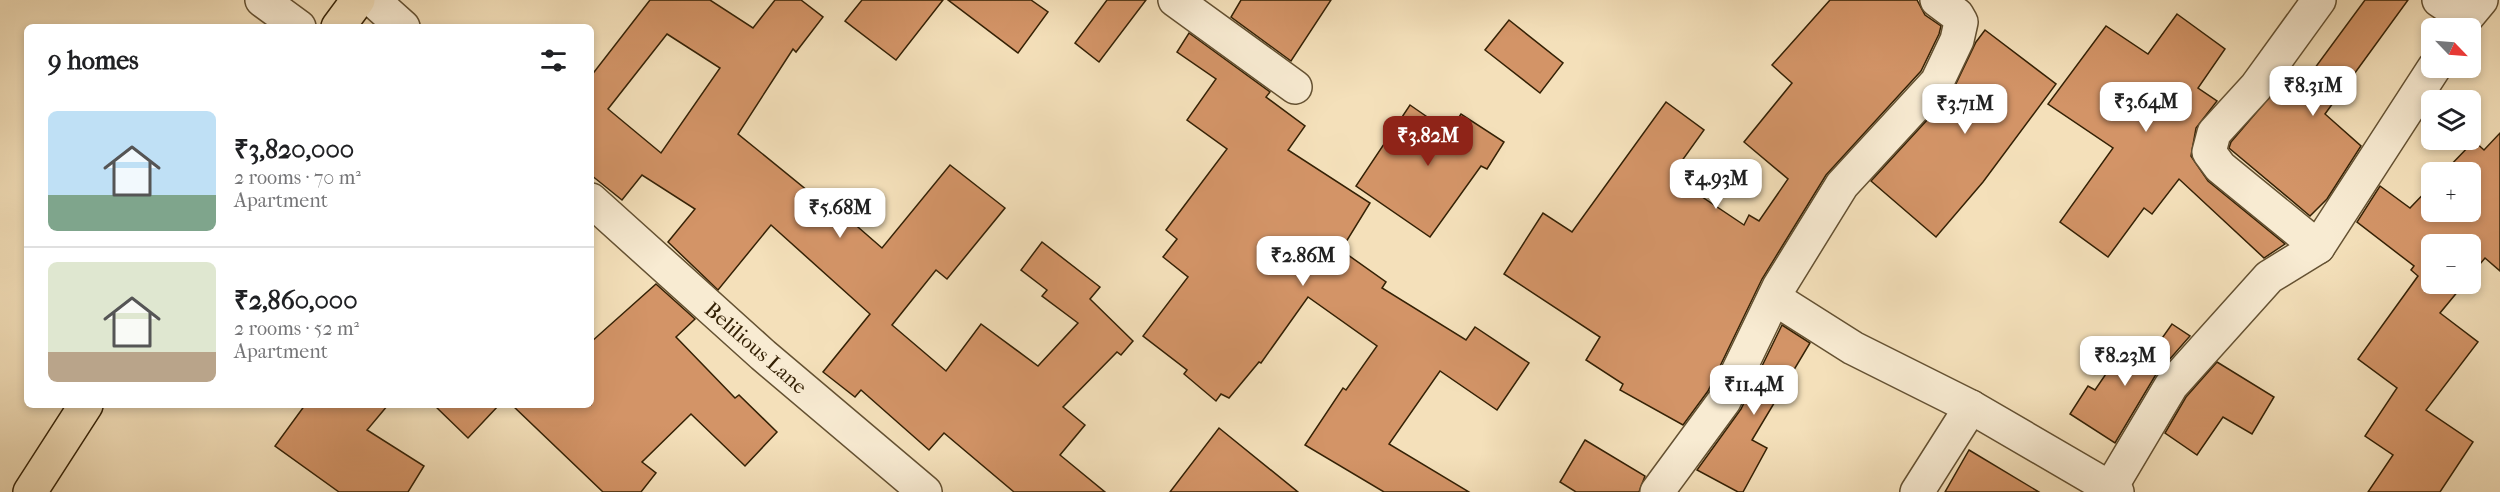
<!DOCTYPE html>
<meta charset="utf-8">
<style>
body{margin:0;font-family:"IM FELL French Canon",serif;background:#f6f6f6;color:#202124;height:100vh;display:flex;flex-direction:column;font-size:22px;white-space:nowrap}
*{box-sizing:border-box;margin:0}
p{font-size:20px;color:#757577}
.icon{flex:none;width:33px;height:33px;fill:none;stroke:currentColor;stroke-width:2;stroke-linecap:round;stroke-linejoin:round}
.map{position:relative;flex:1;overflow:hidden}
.sheet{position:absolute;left:24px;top:24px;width:570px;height:384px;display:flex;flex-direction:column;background:#fff;border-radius:9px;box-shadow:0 3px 9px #0003}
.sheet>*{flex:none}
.needle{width:39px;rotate:115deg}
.buttons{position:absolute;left:2421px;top:18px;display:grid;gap:12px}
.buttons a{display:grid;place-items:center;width:60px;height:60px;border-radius:9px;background:#fff;box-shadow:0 3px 9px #0003;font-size:30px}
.price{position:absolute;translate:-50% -51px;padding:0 14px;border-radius:12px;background:#fff;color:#222;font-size:20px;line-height:39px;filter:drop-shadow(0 2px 3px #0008)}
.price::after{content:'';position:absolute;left:50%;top:36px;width:18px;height:14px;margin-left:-9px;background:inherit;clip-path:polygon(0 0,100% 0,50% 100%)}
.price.active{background:#8f2418;color:#fff}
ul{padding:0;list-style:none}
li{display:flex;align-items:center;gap:18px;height:150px;padding:0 24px}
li+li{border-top:2px solid #e0e0e0}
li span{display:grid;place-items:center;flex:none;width:168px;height:120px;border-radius:9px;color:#555}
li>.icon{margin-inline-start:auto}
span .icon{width:72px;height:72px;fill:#fffc;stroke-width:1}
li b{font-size:26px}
h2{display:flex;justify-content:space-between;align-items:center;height:72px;padding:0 24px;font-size:26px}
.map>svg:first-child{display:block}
.building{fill:#d39467;stroke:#342105;stroke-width:1.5;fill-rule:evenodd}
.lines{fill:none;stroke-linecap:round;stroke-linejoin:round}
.minor-casing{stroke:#645132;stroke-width:36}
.major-casing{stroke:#342105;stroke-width:36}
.minor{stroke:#f8ebd2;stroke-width:33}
.major{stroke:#f4e0ba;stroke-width:33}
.labels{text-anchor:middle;stroke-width:4.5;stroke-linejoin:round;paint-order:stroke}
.street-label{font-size:21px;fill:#342105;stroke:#f8ebd2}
</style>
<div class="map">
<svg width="2500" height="492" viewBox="0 0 2500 492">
<rect width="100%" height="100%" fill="#f4e0ba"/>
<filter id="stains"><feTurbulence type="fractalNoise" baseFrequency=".00333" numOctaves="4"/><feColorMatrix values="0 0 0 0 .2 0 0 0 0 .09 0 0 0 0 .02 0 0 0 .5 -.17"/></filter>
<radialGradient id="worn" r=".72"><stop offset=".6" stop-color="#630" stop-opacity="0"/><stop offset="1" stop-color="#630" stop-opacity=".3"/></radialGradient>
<g class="building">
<path d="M 650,0 L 710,0 L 753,28 L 775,0 L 801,0 L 823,17 L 796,52 L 793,49 L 738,134 L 840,217 L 843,214 L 882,248 L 950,165 L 1005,208 L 947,279 L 936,270 L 892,325 L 946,371 L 981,324 L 1038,366 L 1078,323 L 1042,296 L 1047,290 L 1021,270 L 1042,242 L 1100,287 L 1090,299 L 1133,341 L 1121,355 L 1117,352 L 1063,407 L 1085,425 L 1060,455 L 1105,492 L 1014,492 L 944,433 L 929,450 L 861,390 L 855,397 L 823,372 L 870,314 L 771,225 L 718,290 L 668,242 L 695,209 L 642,175 L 622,200 L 591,175 L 591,76 ZM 667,34 L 720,68 L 661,153 L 608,109 Z"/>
<path d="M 862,0 L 943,0 L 896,60 L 845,21 Z"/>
<path d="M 948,0 L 1031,0 L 1048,12 L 1018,53 Z"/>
<path d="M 1107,0 L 1146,0 L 1099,62 L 1075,43 Z"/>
<path d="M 1241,0 L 1331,0 L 1291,61 L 1231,17 Z"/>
<path d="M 1830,0 L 1917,0 L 1925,15 L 1941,26 L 1939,34 L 1921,71 L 1826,175 L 1762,279 L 1708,391 L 1683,425 L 1620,390 L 1623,384 L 1586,360 L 1600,337 L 1504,274 L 1543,213 L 1572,232 L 1666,102 L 1704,130 L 1671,176 L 1744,225 L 1749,215 L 1759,221 L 1788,179 L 1744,142 L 1792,83 L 1772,65 Z"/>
<path d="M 2365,0 L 2408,0 L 2325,114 L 2361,146 L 2327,199 L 2310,216 L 2229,148 L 2231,142 L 2284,80 L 2298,91 Z"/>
<path d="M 2177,14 L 2225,49 L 2198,88 L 2217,101 L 2196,128 L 2191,156 L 2208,181 L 2285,244 L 2264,258 L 2179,179 L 2152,214 L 2144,208 L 2108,257 L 2060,222 L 2113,148 L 2048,104 L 2106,26 L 2148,54 Z"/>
<path d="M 1509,20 L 1563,63 L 1540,93 L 1485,50 Z"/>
<path d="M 1985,30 L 2056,84 L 1983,182 L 1936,237 L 1871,181 L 1951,94 L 1976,42 Z"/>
<path d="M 1189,33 L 1270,92 L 1266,97 L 1305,126 L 1288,150 L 1370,203 L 1341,250 L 1386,282 L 1382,288 L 1466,340 L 1475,327 L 1529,363 L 1497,410 L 1440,371 L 1389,444 L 1469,492 L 1384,492 L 1305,445 L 1343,388 L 1346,390 L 1377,346 L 1308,297 L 1261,363 L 1259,362 L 1229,398 L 1221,394 L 1216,401 L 1184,374 L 1187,370 L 1143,336 L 1188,277 L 1163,257 L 1177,239 L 1166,230 L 1227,149 L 1187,120 L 1216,79 L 1177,52 Z"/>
<path d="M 1410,105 L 1449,132 L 1461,114 L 1504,142 L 1487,169 L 1481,166 L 1430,237 L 1356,186 Z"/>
<path d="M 2500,133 L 2500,271 L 2485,258 L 2470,276 L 2470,244 L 2432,244 L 2432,284 L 2464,284 L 2440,313 L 2478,342 L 2426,410 L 2473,442 L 2440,492 L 2368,492 L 2393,455 L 2365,436 L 2397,388 L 2358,359 L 2418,276 L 2411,270 L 2414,266 L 2357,222 L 2380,186 L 2410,208 L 2432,185 L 2432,212 L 2470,212 L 2470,172 L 2444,172 L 2474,141 L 2484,150 Z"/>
<path d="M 656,284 L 695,319 L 676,337 L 735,398 L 739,395 L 777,432 L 745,466 L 691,414 L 642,462 L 656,473 L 641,492 L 603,492 L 512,405 L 591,405 L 591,342 Z"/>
<path d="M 2172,324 L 2190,336 L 2155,376 L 2115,443 L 2070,414 L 2088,386 L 2095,390 L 2125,346 L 2146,361 Z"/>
<path d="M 1782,325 L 1810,343 L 1752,440 L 1767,448 L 1743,492 L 1738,492 L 1697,470 L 1741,409 Z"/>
<path d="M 2217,362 L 2274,397 L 2252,434 L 2223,417 L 2197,455 L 2165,433 L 2186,397 Z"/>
<path d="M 305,405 L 388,405 L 367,430 L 424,466 L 408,492 L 339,492 L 275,446 Z"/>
<path d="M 434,405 L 499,405 L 468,438 Z"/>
<path d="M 1219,428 L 1298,492 L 1170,492 Z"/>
<path d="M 1585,440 L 1645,476 L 1639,492 L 1576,492 L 1560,482 Z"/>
<path d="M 1969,450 L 2039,492 L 1945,492 Z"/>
</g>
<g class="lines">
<defs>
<g id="minor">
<path d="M 262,0 L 299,27"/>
<path d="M 373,0 L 403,27"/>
<path d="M 1175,0 L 1295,87"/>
<path d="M 2439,0 L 2466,18 L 2481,0"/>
<path d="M 591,200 L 763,355 L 925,492"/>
<path d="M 2318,247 L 2434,68"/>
<path d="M 1774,298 L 1853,348 L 1971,407 L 2117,492"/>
<path d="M 2111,487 L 2171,386 L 2269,277 L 2318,247 L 2220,167 L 2209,152 L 2214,133 L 2256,87 L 2319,0"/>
<path d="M 1657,492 L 1724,401 L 1779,287 L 1842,185 L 1937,82 L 1957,40 L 1961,22 L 1957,15 L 1937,0"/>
<path d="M 1917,492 L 1971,407"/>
</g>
<g id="major">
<path d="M 338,27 L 358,0"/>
<path d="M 30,492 L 86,405"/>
</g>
</defs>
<use href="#minor" class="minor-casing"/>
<use href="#major" class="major-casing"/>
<use href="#minor" class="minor"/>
<use href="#major" class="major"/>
</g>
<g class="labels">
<g class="street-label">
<text transform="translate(756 348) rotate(41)" y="7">Belilious Lane</text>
</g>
</g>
<rect width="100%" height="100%" filter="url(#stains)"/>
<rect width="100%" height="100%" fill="url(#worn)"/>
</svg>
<div class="buttons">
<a><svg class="needle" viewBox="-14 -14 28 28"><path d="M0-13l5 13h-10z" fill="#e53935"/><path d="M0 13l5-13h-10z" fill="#757577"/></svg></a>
<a><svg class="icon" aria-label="layers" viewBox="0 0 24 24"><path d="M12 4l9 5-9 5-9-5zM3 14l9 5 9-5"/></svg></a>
<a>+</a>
<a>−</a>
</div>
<b class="price" style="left:2313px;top:117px">₹8.31M</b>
<b class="price" style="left:2146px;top:133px">₹3.64M</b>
<b class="price" style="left:1965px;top:135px">₹3.71M</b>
<b class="price active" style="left:1428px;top:167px">₹3.82M</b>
<b class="price" style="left:1716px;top:210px">₹4.93M</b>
<b class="price" style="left:840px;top:239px">₹5.68M</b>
<b class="price" style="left:1303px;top:287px">₹2.86M</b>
<b class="price" style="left:2125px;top:387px">₹8.23M</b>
<b class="price" style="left:1754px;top:416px">₹11.4M</b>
<section class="sheet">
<h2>9 homes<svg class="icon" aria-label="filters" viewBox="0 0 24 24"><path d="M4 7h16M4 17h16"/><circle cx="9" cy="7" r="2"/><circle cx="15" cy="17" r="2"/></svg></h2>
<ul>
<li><span style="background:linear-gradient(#bfe0f5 70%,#7fa58c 0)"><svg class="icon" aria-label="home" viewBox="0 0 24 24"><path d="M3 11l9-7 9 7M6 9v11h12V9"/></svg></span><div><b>₹3,820,000</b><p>2 rooms · 70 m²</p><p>Apartment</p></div></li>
<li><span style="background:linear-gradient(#dfe7d0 75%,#b9a48a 0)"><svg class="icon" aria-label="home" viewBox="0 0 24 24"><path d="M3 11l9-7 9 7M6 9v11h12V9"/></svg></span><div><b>₹2,860,000</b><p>2 rooms · 52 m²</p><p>Apartment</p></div></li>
</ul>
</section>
</div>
